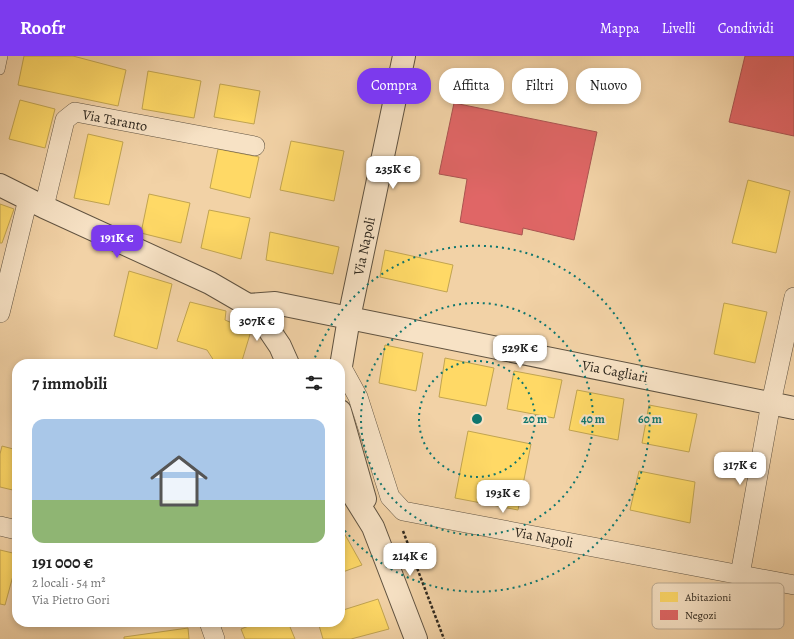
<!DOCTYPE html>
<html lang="it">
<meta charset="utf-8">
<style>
body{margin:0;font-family:Alegreya,serif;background:#f6f6f6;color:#222;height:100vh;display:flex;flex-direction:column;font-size:15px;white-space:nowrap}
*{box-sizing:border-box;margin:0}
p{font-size:13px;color:#767676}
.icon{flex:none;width:22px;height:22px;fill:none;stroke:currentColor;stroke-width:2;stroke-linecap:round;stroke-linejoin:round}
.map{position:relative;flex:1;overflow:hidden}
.panel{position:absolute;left:12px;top:303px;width:333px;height:268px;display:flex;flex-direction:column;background:#fff;border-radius:16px;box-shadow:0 2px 6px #0003}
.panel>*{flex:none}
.hud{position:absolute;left:357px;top:12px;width:377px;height:36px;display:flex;gap:8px}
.price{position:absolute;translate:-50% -34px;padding:0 9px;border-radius:8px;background:#fff;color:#222;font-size:13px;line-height:26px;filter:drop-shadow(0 1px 2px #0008)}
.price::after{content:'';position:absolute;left:50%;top:24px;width:12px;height:9px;margin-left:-6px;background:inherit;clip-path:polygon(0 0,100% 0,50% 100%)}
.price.current{background:#7c3aed;color:#fff}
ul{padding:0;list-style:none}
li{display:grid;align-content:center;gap:8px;height:212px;padding:0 20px}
li span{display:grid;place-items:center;height:124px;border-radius:12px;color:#555}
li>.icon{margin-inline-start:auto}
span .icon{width:72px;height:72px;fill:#fffc;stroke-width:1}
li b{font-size:17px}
h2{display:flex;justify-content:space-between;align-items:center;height:48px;padding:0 20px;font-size:17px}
.tag{padding:0 14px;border-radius:16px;background:#fff;box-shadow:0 2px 6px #0003;font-size:14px;line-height:36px}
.tag.current{background:#7c3aed;color:#fff}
header{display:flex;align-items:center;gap:24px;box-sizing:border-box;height:56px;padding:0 20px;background:#7c3aed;color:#fff}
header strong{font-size:19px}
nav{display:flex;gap:22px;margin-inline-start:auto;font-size:14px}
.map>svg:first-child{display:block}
.homes{fill:#ffd966;stroke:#c1a451}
.shops{fill:#e06666;stroke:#ab5451}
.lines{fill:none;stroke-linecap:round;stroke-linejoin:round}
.service-casing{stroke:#605341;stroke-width:10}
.minor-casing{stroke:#605341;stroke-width:20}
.tertiary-casing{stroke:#605341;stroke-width:24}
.path{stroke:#30291f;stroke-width:2.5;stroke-dasharray:3 2;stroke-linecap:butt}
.service{stroke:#f7e2c5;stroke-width:9}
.minor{stroke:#f7e2c5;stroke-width:19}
.tertiary{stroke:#f7e2c5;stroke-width:22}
.ring{fill:none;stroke:#0f766e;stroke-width:2;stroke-dasharray:2 4}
.labels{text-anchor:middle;stroke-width:4;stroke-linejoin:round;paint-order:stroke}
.street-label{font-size:14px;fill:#30291f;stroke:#f7e2c5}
.key{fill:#f7e2c5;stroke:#bbaa93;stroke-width:1}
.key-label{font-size:11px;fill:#30291f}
.centre{fill:#0f766e;stroke:#f7e2c5;stroke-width:2}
.ring-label{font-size:12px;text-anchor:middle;font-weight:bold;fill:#0f766e;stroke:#f7e2c5;stroke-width:4;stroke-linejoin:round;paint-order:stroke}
</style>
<header>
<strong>Roofr</strong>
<nav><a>Mappa</a><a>Livelli</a><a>Condividi</a></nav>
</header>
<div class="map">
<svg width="794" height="583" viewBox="0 0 794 583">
<rect width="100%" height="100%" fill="#f2d2a6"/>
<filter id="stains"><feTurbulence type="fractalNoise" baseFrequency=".005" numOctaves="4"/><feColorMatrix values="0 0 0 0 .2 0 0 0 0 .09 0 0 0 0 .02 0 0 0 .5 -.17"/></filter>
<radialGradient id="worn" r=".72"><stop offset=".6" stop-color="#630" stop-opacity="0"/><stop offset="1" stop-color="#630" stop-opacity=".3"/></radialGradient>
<g class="homes">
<path d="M 24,0 L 73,0 L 126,14 L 118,50 L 18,29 Z"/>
<path d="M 148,15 L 201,25 L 194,62 L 142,53 Z"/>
<path d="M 220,28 L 260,35 L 254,68 L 214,61 Z"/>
<path d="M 20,44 L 55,53 L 45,92 L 9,83 Z"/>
<path d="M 88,78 L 123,86 L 109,149 L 74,142 Z"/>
<path d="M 291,85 L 344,95 L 334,145 L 280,134 Z"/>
<path d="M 218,93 L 259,101 L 250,142 L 210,132 Z"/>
<path d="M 748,124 L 790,135 L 776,197 L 732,187 Z"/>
<path d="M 149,138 L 190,147 L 181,187 L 141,177 Z"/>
<path d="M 0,148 L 14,153 L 2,187 L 0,187 Z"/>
<path d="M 209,154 L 250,162 L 241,203 L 201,192 Z"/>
<path d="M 270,176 L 339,191 L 333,218 L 266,204 Z"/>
<path d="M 385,194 L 453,209 L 447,236 L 380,221 Z"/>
<path d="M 129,215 L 172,228 L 157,293 L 114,280 Z"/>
<path d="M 190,246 L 226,255 L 225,264 L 251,275 L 241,308 L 216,308 L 207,294 L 177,285 Z"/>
<path d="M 724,247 L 767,256 L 755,307 L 714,298 Z"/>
<path d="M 385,289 L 423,297 L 416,335 L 379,327 Z"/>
<path d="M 445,302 L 494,312 L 486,350 L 439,341 Z"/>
<path d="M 514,315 L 562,324 L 554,362 L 507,353 Z"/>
<path d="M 577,334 L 624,343 L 618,384 L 569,374 Z"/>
<path d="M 649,349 L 697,358 L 689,396 L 642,387 Z"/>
<path d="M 468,375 L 531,388 L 518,454 L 455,442 Z"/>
<path d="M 2,390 L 17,394 L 17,435 L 0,431 L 0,398 Z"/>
<path d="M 639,415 L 695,426 L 690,467 L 630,454 Z"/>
<path d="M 343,475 L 362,509 L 340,517 L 340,477 Z"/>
<path d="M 0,494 L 17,498 L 17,505 L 5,549 L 0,548 Z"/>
<path d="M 378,543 L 389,573 L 351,583 L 323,583 L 318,566 L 340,566 L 340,555 Z"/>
<path d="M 259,566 L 288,566 L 295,583 L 245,583 L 241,573 Z"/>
<path d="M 188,572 L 189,583 L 124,583 L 124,581 Z"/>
</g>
<g class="shops">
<path d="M 745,0 L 794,0 L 794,80 L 729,66 Z"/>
<path d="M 454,47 L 597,76 L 574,184 L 523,172 L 522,179 L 460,166 L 467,123 L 439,118 Z"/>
</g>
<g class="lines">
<defs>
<path id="service" d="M 0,14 L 3,0"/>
<g id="minor">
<path d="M 44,151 L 65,64 L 75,56 L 255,90"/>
<path d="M 0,257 L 28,143"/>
<path d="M 341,310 L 358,341 L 390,441 L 403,455 L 794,529"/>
<path d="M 0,470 L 17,474"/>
<path d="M 740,519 L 771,347 L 794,241"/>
<path d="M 209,566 L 215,583"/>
</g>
<g id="tertiary">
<path d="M 0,129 L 44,151 L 210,227 L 248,249 L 263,265 L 280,290 L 288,308"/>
<path d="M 248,249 L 275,247 L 794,352"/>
<path d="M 340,327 L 341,310 L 349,262 L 404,0"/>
<path d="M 340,355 L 365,443"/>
<path d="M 340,418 L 373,471 L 416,583"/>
</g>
</defs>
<use href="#service" class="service-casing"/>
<use href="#minor" class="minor-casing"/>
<use href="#tertiary" class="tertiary-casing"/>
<path class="path" d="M 403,475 L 444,583"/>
<use href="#service" class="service"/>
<use href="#minor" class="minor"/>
<use href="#tertiary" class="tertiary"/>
</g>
<g class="ring">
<circle cx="477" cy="363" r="58"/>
<circle cx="477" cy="363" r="116"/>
<path d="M313 307A173 173 0 1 1 341 470"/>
</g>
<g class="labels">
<g class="street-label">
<text transform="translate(115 64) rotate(11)" y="5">Via Taranto</text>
<text transform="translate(364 190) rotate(-78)" y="5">Via Napoli</text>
<text transform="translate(615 315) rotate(11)" y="5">Via Cagliari</text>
<text transform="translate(544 481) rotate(11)" y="5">Via Napoli</text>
</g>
</g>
<rect x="652" y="527" width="132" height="46" rx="6" class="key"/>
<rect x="660" y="536" width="18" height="10" fill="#ffd966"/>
<rect x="660" y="554" width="18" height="10" fill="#e06666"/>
<g class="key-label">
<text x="685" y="545">Abitazioni</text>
<text x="685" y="563">Negozi</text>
</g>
<circle cx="477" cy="363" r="6" class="centre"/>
<g class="ring-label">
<text x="535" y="367">20 m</text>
<text x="593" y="367">40 m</text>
<text x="650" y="367">60 m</text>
</g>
<rect width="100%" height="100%" filter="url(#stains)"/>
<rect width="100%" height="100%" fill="url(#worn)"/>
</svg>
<b class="price" style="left:393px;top:134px">235K €</b>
<b class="price current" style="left:117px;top:203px">191K €</b>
<b class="price" style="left:257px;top:286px">307K €</b>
<b class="price" style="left:520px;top:313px">529K €</b>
<b class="price" style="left:740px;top:430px">317K €</b>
<b class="price" style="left:503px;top:458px">193K €</b>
<b class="price" style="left:410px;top:521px">214K €</b>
<div class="hud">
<a class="tag current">Compra</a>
<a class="tag">Affitta</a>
<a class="tag">Filtri</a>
<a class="tag">Nuovo</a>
</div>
<section class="panel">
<h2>7 immobili<svg class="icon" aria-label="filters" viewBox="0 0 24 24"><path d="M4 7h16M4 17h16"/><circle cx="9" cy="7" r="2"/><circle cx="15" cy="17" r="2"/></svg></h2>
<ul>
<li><span style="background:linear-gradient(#a9c7e8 65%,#8fb573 0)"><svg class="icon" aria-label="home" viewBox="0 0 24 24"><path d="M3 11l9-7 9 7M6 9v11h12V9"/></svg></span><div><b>191 000 €</b><p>2 locali · 54 m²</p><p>Via Pietro Gori</p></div></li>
</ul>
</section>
</div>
